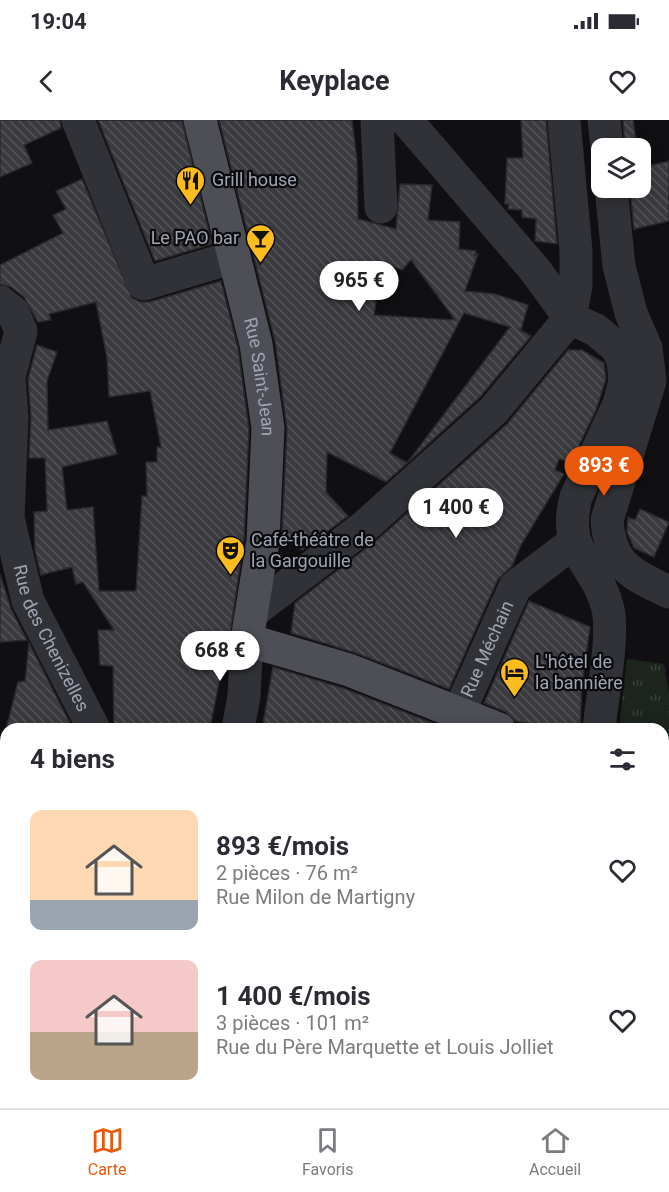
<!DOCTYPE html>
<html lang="fr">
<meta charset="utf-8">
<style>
body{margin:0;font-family:Roboto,sans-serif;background:#f2f2f3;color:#2b2b33;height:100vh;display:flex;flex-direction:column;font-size:22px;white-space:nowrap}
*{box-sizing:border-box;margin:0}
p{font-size:20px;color:#7c7c81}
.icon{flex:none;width:33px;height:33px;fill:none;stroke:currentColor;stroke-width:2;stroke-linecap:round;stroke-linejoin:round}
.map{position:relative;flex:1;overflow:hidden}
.panel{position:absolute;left:0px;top:603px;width:669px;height:386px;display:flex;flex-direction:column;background:#fff;border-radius:18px 18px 0 0;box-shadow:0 3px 15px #0003}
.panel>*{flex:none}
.fabs{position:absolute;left:591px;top:18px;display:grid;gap:12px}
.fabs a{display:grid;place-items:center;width:60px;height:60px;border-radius:12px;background:#fff;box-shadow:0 3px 15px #0003;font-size:30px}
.price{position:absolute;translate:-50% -51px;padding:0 14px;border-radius:21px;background:#fff;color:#222;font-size:20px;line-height:39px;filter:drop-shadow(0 2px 3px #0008)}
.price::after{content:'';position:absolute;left:50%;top:36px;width:18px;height:14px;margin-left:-9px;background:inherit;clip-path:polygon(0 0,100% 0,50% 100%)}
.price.active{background:#ea580c;color:#fff}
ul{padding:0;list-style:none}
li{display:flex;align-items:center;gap:18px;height:150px;padding:0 30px}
li span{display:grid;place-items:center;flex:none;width:168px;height:120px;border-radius:12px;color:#555}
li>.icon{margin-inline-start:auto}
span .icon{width:72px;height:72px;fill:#fffc;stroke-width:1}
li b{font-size:26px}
h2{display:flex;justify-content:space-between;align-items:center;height:72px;padding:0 30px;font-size:26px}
.status{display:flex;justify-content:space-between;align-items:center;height:42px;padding:0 30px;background:#fff;direction:ltr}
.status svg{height:16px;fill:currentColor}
header{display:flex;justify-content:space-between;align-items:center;height:78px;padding:0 30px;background:#fff;font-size:27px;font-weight:700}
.tab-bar{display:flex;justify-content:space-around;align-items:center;height:84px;border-top:2px solid #e1e1e2;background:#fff;font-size:16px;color:#7c7c81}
.tab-bar a{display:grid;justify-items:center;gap:3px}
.tab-bar .active{color:#ea580c}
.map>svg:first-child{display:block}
.grass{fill:url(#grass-tufts)}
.building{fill:url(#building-back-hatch);stroke:#2a2a2e;stroke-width:1.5;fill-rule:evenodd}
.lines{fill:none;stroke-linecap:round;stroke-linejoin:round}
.minor{stroke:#313237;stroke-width:33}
.major{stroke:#4d4e56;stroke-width:33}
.labels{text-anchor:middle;stroke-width:4.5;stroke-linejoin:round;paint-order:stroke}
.poi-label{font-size:18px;fill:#a0a5b3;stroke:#0b0b0d;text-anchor:start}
.street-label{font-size:18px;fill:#a0a5b3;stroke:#0b0b0d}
</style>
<div class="status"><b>19:04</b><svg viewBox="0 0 49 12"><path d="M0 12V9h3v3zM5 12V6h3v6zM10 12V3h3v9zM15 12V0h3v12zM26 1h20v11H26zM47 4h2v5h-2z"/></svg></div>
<header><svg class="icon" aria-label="back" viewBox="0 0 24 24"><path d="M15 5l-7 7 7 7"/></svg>Keyplace<svg class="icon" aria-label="heart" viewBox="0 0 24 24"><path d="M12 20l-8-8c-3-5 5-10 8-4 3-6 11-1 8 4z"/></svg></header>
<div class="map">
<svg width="669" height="988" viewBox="0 0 669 988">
<defs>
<pattern id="grass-tufts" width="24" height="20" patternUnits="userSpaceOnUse" patternTransform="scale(1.5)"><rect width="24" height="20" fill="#1c241d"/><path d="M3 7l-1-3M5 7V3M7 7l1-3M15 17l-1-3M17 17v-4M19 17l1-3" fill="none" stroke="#3a413b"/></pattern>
<pattern id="building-back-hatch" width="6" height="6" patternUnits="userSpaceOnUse" patternTransform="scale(1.5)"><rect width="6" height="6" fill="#3a3a3f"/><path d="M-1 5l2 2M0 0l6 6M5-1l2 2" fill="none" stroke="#535458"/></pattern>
</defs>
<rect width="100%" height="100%" fill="#101012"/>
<path class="grass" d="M 627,539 L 664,544 L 669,573 L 669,636 L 663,636 L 663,609 L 619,609 Z"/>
<g class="building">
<path d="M 0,0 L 60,0 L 61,8 L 24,25 L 32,43 L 0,57 Z"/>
<path d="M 98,0 L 182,1 L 212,124 L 155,141 Z"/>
<path d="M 219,0 L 352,0 L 357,40 L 358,99 L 396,109 L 400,64 L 432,65 L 428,100 L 460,102 L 459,129 L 476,131 L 475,135 L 478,134 L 465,171 L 495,174 L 528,185 L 521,210 L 518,209 L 531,216 L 480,277 L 386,362 L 327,332 L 326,372 L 348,396 L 302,430 L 282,412 L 287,309 L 275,221 ZM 411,140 L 453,197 L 455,200 L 374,195 L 382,141 L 402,150 ZM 464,193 L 510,207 L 407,343 L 390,333 Z"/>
<path d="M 521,0 L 546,0 L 557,124 L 535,121 L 536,99 L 522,97 L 522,90 L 508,89 L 509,84 L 505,84 L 507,38 L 523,38 Z"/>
<path d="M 623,0 L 633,0 L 637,28 L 625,28 Z"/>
<path d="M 669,41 L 669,101 L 634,109 L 630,68 L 640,68 L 640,48 Z"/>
<path d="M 82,59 L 132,178 L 140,182 L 149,182 L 221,161 L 238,228 L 249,309 L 244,419 L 227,535 L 221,552 L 210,609 L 114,609 L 113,546 L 100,545 L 98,510 L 114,510 L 83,462 L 76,464 L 72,447 L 41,455 L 35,431 L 34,392 L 47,391 L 45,338 L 29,338 L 31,297 L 28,259 L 37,225 L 57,232 L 47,261 L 48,310 L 107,301 L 117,334 L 62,347 L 67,390 L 93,387 L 99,471 L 136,471 L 142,376 L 147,376 L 146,342 L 157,342 L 157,327 L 161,327 L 150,271 L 109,277 L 107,238 L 96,182 L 49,194 L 51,200 L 38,202 L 24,177 L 11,167 L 0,164 L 0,145 L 63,113 L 53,95 L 66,89 L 56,71 Z"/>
<path d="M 568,230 L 582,230 L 604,243 L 606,259 L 596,290 L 571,342 L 559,339 L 555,350 L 564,354 L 521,425 L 512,446 L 498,459 L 449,569 L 356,533 L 291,513 L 295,483 L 377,420 L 507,304 Z"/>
<path d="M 640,389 L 669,402 L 654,437 L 634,428 L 627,412 L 628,397 L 635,400 Z"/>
<path d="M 0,454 L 11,489 L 27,520 L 0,522 Z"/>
<path d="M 529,481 L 590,507 L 582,564 L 580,608 L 551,607 L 515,601 L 506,592 L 484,583 Z"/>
<path d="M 29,523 L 73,609 L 6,609 L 18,562 L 25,561 Z"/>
<path d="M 273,547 L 343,568 L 448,609 L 262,609 Z"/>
</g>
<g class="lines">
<g class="minor">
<path d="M 78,0 L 144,164 L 234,137"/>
<path d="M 377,0 L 381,87"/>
<path d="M 406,0 L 535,150 L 570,198 L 596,210 L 617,228 L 623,240 L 625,261 L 619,284 L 576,377 C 561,436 597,442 608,489 C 614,515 602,579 599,609"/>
<path d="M 604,0 L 607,28"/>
<path d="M 611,68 L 619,146 L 631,193 L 646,228 L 650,261 L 607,400 C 610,446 632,454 669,472"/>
<path id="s1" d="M 0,182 L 13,192 L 21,211 L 9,257 L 12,298 L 8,398 L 28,481 L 94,609"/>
<path d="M 254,491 L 365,406 L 494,290 L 570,198 L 576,166 L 576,131 L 564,0"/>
<path id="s2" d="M 459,592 L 515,467 L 574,422"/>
<path d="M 238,609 L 244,576 L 247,520"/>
<path d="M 0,893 L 6,877"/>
<path d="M 625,982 L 627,988"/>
<path d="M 651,982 L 653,988"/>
<path d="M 116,988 L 122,982"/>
<path d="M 188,988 L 189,982"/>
</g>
<g class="major">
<path id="s3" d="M 200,0 L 256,224 L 268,308 L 263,421 L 247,520 L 349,550 L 499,609"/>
<path d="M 663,844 L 669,858"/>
</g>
</g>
<defs>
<symbol id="restaurant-pin" viewBox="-11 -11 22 30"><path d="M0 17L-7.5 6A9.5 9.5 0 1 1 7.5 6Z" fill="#fcbb1e" stroke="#0b0b0d"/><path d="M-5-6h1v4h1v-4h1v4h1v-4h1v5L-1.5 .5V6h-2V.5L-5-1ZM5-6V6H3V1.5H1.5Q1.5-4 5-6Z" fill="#111"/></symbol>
<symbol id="bar-pin" viewBox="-11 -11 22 30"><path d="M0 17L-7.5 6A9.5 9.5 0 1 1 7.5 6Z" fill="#fcbb1e" stroke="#0b0b0d"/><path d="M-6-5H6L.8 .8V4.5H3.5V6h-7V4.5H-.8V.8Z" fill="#111"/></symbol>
<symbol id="theatre-pin" viewBox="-11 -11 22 30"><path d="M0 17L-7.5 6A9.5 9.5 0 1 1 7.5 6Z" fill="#fcbb1e" stroke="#0b0b0d"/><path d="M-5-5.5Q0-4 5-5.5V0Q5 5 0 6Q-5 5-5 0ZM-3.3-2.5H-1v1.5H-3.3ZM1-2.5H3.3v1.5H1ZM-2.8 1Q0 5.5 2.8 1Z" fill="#111"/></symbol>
<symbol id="hotel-pin" viewBox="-11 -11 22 30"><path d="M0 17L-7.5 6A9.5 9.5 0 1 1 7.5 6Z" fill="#fcbb1e" stroke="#0b0b0d"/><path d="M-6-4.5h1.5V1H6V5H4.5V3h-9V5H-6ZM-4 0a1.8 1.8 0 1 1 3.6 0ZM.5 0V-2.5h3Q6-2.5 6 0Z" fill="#111"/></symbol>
</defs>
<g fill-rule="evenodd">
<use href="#restaurant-pin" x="174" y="44" width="33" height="45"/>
<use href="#bar-pin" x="244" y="102" width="33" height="45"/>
<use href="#theatre-pin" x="214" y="414" width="33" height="45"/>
<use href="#hotel-pin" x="498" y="536" width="33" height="45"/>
</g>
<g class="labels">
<g class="poi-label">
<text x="212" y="66">Grill house</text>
<text x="239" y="124" text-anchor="end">Le PAO bar</text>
<text x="251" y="426">Café-théâtre de<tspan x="251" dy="21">la Gargouille</tspan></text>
<text x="535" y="548">L'hôtel de<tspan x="535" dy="21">la bannière</tspan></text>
</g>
<g class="street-label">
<text dy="6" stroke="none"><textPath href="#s3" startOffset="264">Rue Saint-Jean</textPath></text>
<text dy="6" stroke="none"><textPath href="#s1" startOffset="354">Rue des Chenizelles</textPath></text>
<text dy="6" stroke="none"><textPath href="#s2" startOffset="69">Rue Méchain</textPath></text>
</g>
</g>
</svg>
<div class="fabs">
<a><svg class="icon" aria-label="layers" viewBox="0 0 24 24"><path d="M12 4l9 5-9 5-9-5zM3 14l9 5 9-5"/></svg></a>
</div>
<b class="price" style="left:359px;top:192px">965 €</b>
<b class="price active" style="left:604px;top:377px">893 €</b>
<b class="price" style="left:456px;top:419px">1 400 €</b>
<b class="price" style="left:220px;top:562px">668 €</b>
<section class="panel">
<h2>4 biens<svg class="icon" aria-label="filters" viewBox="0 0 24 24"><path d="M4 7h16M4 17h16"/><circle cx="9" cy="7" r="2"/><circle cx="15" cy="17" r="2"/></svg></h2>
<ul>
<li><span style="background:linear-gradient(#ffd9b3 75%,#9aa5b1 0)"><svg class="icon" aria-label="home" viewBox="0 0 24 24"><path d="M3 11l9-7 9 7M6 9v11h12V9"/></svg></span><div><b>893 €/mois</b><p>2 pièces · 76 m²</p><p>Rue Milon de Martigny</p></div><svg class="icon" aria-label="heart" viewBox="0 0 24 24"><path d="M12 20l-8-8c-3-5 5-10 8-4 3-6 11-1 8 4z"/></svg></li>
<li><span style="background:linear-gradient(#f6c9c9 60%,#b9a48a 0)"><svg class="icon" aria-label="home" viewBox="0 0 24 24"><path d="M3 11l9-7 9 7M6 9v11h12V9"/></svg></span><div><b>1 400 €/mois</b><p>3 pièces · 101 m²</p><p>Rue du Père Marquette et Louis Jolliet</p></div><svg class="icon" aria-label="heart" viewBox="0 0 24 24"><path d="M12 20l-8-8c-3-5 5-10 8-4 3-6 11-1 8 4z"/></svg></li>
</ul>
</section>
</div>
<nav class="tab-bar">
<a class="active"><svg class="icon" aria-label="map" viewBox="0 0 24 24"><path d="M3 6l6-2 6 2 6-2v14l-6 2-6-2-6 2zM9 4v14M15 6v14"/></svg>Carte</a>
<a><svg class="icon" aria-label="saved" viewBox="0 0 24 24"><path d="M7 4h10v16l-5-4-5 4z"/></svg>Favoris</a>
<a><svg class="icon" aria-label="home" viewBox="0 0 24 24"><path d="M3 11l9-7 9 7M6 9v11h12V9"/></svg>Accueil</a>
</nav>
